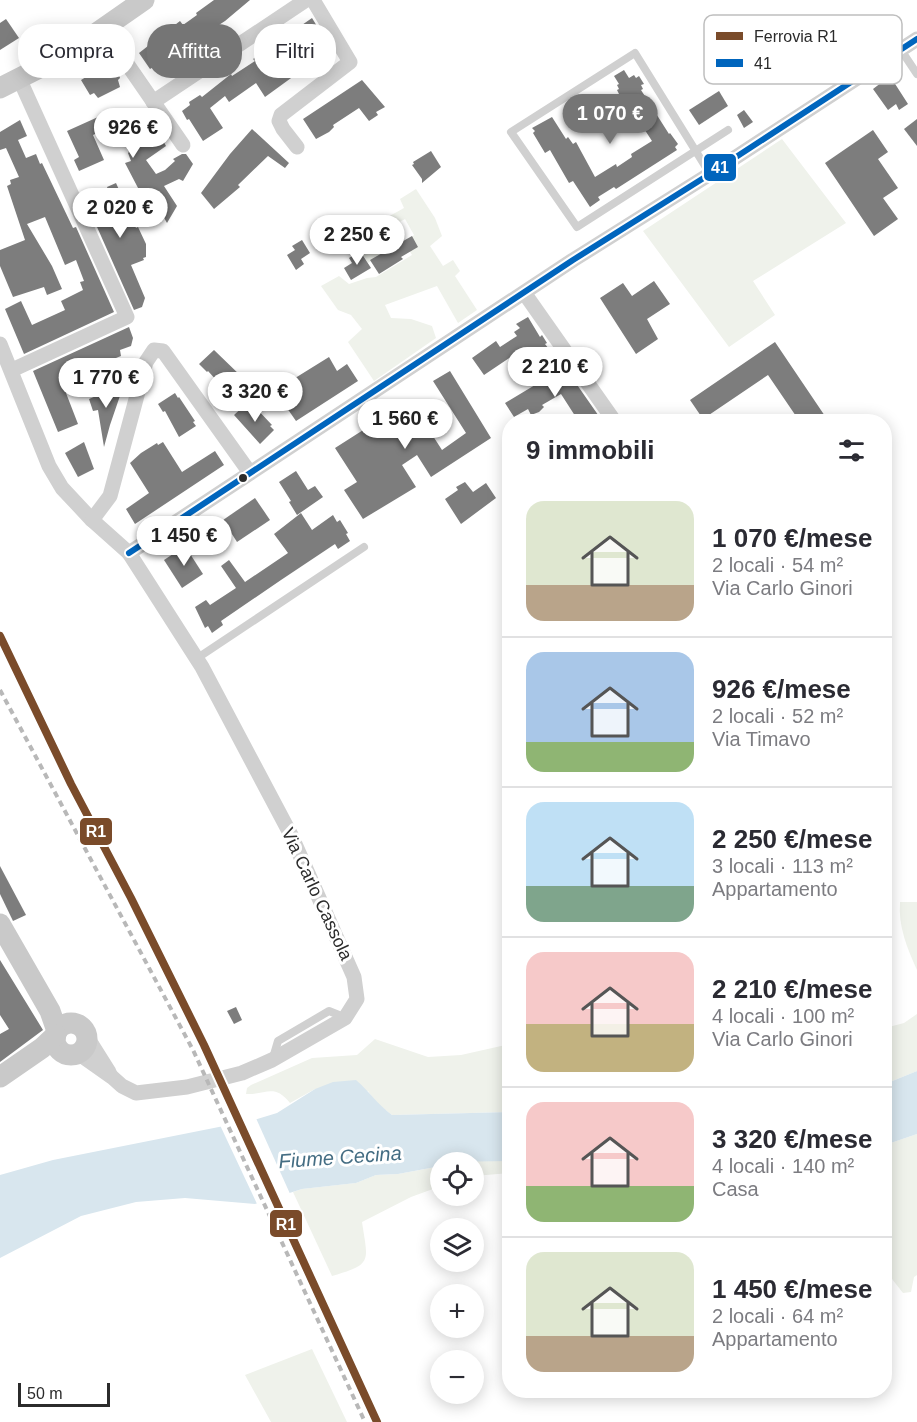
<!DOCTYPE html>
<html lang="it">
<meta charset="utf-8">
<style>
body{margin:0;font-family:Helvetica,sans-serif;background:#f7f7f7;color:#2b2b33;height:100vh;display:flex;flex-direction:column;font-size:22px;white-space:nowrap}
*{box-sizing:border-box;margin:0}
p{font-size:20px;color:#7c7c81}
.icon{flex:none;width:33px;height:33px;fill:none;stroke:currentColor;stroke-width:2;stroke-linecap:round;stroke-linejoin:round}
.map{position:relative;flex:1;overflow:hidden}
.drawer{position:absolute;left:502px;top:414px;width:390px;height:984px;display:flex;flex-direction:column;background:#fff;border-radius:24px;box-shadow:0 3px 15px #0003}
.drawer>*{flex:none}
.top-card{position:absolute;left:18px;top:24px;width:394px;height:54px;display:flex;gap:12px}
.controls{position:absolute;left:430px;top:1152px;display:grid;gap:12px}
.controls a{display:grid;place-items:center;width:54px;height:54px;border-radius:50%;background:#fff;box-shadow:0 3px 15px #0003;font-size:30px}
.scale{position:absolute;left:18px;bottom:15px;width:92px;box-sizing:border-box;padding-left:6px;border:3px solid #2b2b2b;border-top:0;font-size:16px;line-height:21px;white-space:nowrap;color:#2b2b2b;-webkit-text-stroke:4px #fff;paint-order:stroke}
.price{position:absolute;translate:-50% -51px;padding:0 14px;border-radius:21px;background:#fff;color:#222;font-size:20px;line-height:39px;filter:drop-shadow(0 2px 3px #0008)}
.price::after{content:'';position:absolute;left:50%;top:36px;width:18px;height:14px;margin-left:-9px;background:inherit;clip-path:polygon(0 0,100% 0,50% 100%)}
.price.on{background:#757575;color:#fff}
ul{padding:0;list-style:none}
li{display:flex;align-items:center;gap:18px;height:150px;padding:0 24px}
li+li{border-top:2px solid #e1e1e2}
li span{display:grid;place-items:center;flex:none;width:168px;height:120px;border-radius:18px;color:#555}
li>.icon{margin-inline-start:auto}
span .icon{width:72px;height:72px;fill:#fffc;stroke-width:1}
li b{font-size:26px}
h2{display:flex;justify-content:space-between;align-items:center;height:72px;padding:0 24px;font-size:26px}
.chip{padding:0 21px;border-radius:24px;background:#fff;box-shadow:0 3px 15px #0003;font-size:21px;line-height:54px}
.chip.on{background:#757575;color:#fff}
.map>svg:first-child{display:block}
.green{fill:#eff2eb}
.water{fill:#d8e6ee}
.pier{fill:#fff}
.building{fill:#7d7d7d}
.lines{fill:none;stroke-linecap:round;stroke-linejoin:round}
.lane{stroke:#d0d0d0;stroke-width:8}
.street{stroke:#d0d0d0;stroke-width:15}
.secondary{stroke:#c9c9c9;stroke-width:21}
.rail{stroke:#b8b8b8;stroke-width:4;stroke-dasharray:6 4.5;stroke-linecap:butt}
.bus-1-casing{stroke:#fff;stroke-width:10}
.bus-1{stroke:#0065bd;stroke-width:6}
.rail-1-casing{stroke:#fff;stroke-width:12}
.rail-1{stroke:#7a4b2a;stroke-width:8}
.bus-dot{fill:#2b2b2b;stroke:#fff;stroke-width:2}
.labels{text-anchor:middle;stroke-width:6;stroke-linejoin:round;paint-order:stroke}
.street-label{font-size:18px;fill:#2b2b2b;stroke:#fff}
.water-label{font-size:20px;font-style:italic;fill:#446d83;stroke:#fff}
.key{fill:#fff;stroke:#bfbfbf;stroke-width:1.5}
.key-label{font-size:16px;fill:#2b2b2b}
.line-badge{stroke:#fff;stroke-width:2}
.badge-label{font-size:16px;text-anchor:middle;font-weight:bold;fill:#fff}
</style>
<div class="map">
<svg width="917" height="1422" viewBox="0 0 917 1422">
<rect width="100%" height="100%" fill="#fff"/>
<g class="green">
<path d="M 782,139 L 846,223 L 753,281 L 775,315 L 729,347 L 643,231 Z"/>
<path d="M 416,189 L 435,218 L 442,236 L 430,246 L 443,266 L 453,260 L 460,271 L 455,276 L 477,310 L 458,323 L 437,286 L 385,305 L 391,318 L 411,319 L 432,326 L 436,338 L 374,381 L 348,342 L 362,329 L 351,315 L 338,310 L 321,286 L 339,276 L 349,284 L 367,278 L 376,277 L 412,255 L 405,243 L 414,235 L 405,219 L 394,225 L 399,234 L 395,246 L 368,263 L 356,243 L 342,250 L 339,244 L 404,208 L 400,199 Z"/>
<path d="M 900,902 L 917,902 L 917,970 C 907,948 898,926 900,902 Z"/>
<path d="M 917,1014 L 917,1071 L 885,1084 L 885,1028 L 904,1023 Z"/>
<path d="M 375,1039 L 428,1057 L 461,1055 L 510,1044 L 510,1112 L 392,1115 L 376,1103 L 368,1091 L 315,1089 L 290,1103 C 274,1083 266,1095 246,1094 L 247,1088 L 251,1085 L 312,1058 L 357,1055 Z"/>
<path d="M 917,1134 L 917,1275 L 914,1277 L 911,1292 L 903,1293 L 885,1270 L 885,1145 Z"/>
<path d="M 466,1161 L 510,1161 L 510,1173 L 474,1176 L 474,1162 L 461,1162 Z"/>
<path d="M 441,1166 L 441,1186 L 411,1197 L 362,1222 C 368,1262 373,1264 332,1276 L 293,1192 L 302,1189 L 356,1183 L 376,1175 L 398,1174 Z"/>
<path d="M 312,1349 L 347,1422 L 271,1422 L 245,1375 Z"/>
</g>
<g class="water">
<path d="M 917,1071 L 917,1134 L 885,1145 L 885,1084 Z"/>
<path d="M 356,1080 C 369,1091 378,1105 392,1115 L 510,1112 L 510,1161 L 441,1162 L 441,1166 L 398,1174 L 376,1175 L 356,1183 L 302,1189 L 255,1204 L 185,1198 L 136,1202 L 81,1216 L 0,1258 L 0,1175 L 53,1160 L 254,1120 L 277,1113 L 315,1089 L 333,1082 Z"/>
</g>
<path class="pier" d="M 255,1116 L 291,1196 L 258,1206 L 219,1123 Z"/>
<g class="building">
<path d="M 214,0 L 250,0 L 225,21 L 185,47 L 184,46 L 150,69 L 139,53 L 180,21 L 183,25 L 197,15 L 196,13 Z"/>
<path d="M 312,18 L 331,49 L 265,97 L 256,83 L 229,102 L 225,96 L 210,108 L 223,128 L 203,141 L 189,119 L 187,120 L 182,111 L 190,105 L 189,102 L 200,95 L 202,97 L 231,74 L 232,76 L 255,61 L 253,59 Z"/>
<path d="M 6,19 L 19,38 L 0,50 L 0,23 Z"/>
<path d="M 116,64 L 120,78 L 118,80 L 120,87 L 98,98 L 94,93 L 90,95 L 81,80 L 96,71 Z"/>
<path d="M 624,70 L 629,78 L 634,75 L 636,78 L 639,76 L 644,84 L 641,85 L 643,89 L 641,90 L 669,134 L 670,133 L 678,144 L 675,147 L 677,150 L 616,189 L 614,187 L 598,197 L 600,200 L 590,207 L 573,181 L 569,183 L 550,150 L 545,153 L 533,133 L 535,131 L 532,128 L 552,117 L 566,139 L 568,137 L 573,144 L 576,142 L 595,177 L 616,164 L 617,167 L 632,157 L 631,154 L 652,141 L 639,121 L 635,124 L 633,120 L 630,122 L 625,114 L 628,112 L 617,90 L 619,89 L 617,85 L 619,84 L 614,76 Z"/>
<path d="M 890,76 L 908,104 L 899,110 L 896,104 L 888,110 L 873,89 Z"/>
<path d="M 362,80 L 385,107 L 376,112 L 378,115 L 369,121 L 359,108 L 333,125 L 334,127 L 329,132 L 316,139 L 303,119 Z"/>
<path d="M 719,91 L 728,106 L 699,125 L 689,110 Z"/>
<path d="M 118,108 L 135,138 L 156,128 L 166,146 L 146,160 L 156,174 L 165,170 L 175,161 L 173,159 L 182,154 L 186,154 L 193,164 L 183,181 L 179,179 L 164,186 L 177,206 L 167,223 L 159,209 L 157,210 L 154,206 L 149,209 L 125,163 L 131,161 L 128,153 L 129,152 L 114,125 L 93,135 L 104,160 L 79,171 L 74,160 L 79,157 L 67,131 Z"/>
<path d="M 744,110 L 753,122 L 744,128 L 737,115 Z"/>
<path d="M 917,119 L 917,146 L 904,129 Z"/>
<path d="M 20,120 L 27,136 L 18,140 L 26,158 L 36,154 L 40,164 L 42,163 L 73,228 L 76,227 L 114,312 L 24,354 L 5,309 L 21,301 L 32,325 L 65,310 L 61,301 L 83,290 L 80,282 L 84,281 L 76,260 L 65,265 L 45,217 L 27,224 L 52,266 L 62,289 L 47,295 L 44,287 L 13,297 L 0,266 L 0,250 L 25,240 L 7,186 L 11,184 L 10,180 L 19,177 L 6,148 L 0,150 L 0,132 Z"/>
<path d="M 252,129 L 289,163 L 285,168 L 268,156 L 238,185 L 240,187 L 214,209 L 201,193 L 230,154 Z"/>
<path d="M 873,130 L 888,152 L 878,159 L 898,188 L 883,198 L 898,219 L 874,236 L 825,163 Z"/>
<path d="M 431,151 L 441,167 L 422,183 L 422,179 L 412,165 L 414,164 L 413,162 Z"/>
<path d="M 116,183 L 136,228 L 138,227 L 146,244 L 146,257 L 143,258 L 144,260 L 131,265 L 145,298 L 142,307 L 134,310 L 85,200 L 108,190 L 107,187 Z"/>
<path d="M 412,236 L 418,247 L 401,257 L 403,259 L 379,274 L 370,260 Z"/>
<path d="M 302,240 L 310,253 L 301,259 L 304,264 L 296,270 L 287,255 L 295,250 L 292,246 Z"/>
<path d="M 360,251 L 371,268 L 351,280 L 344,268 L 352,263 L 349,258 Z"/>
<path d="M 654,281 L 670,304 L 647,319 L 658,339 L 636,354 L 600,298 L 623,283 L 632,296 Z"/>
<path d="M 528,317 L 540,337 L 542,335 L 547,343 L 545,344 L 549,349 L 546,351 L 549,354 L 538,362 L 536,360 L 529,364 L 521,350 L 484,375 L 472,358 L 496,341 L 500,347 L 517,336 L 514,332 L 520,328 L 516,324 Z"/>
<path d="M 129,327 L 133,338 L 131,346 L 120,350 L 121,356 L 101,364 L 103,369 L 77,381 L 80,388 L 66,393 L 78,424 L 58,432 L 33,371 Z"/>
<path d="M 775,342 L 829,422 L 800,422 L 768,375 L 703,419 L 690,400 Z"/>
<path d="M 214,350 L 243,378 L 228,393 L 208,371 L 207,372 L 199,364 Z"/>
<path d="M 329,357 L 337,371 L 347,364 L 358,381 L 296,421 L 280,398 L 276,401 L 271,393 Z"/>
<path d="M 566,369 L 603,422 L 579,422 L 561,394 L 542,405 L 544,407 L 539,412 L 531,415 L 528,409 L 514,417 L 505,403 L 545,379 L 553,376 Z"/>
<path d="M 450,371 L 491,438 L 431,477 L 417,455 L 402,465 L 416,487 L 363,519 L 344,490 L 357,482 L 335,448 L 404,404 L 416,421 L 412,423 L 424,438 L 431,433 L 442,450 L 466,433 L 433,381 Z"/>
<path d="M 123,387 L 110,425 L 104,447 L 98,410 L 93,411 L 89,399 L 110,390 Z"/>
<path d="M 175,393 L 178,398 L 179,397 L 195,421 L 193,422 L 196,426 L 179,437 L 165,411 L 163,412 L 158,404 Z"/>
<path d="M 247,403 L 250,406 L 252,404 L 272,425 L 270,426 L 274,430 L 260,444 L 234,415 Z"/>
<path d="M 84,442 L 94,469 L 78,477 L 65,453 Z"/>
<path d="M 163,442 L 182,472 L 215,451 L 224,465 L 135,524 L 126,509 L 149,493 L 130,463 L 141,453 L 157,443 L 158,445 Z"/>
<path d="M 296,471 L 308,490 L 315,486 L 323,497 L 297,515 L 289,502 L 291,501 L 279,482 Z"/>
<path d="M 465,482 L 473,492 L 486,483 L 496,498 L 461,524 L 445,499 L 458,490 L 456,487 Z"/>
<path d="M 255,498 L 270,520 L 237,542 L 223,520 Z"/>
<path d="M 301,513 L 312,530 L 333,515 L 337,522 L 340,520 L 348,533 L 346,534 L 350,541 L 338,549 L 335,544 L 281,580 L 221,621 L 223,625 L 212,633 L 208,626 L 205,628 L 195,607 L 206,600 L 210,605 L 236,588 L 221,566 L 229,560 L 245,582 L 288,553 L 274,534 Z"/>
<path d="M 185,546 L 203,574 L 182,588 L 164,560 Z"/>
<path d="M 0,866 L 26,915 L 13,921 L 0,894 Z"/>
<path d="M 0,960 L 43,1030 L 0,1062 L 0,1034 L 9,1029 L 0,1015 Z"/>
<path d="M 236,1007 L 242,1020 L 234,1024 L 227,1011 Z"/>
</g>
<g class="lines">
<g class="lane">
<path d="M 901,50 L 917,74"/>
<path d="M 710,174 L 635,53 L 511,132 L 577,227 L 728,130"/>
<path d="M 196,659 L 364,547"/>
<path d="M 273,1058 L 278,1041 L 329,1011 L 344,1017"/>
</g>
<g class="street">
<path d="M 103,29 L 183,145"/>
<path d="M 153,102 L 306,0"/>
<path d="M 297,147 L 283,129 L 279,121 L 281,115 L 350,62 L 313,0"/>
<path d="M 525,294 L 615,422"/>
<path d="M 0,344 L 49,466 L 62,488 L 92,520 L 129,553 L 202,667 L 291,835 L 354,977 L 357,999 L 345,1018 L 272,1060 L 242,1073 L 187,1087 L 136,1093 L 122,1086 L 112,1077 L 78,1053"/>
<path d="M 12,370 L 127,317 L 19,78"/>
<path d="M 92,520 L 110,496 L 146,362 L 154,350 L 163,351 L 250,473"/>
<path d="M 129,553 L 573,260 L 710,174 L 917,39"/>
<path d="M 87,1037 L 109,1072"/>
</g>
<g class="secondary">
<path d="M 0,88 L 65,55 L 144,0"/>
<path d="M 0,924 L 50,1011 L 57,1031"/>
<circle cx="71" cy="1039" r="16"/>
<path d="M 0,1077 L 42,1048 L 56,1035"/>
</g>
<g class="rail">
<path d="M 0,690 L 193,1050 L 365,1422"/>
<path d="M 334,1328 L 377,1422"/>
</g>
<defs>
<path id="bus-1" d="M 129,553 L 573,260 L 710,174 L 917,39"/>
</defs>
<use href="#bus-1" class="bus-1-casing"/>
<use href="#bus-1" class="bus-1"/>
<defs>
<path id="rail-1" d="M 0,636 L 71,784 L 131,898 L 204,1045 L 377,1422"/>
</defs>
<use href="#rail-1" class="rail-1-casing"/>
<use href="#rail-1" class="rail-1"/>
</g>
<circle class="bus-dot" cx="243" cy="478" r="5"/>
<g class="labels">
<g class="street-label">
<text transform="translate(317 894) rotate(65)" y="6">Via Carlo Cassola</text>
</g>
<g class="water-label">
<text transform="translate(340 1157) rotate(-4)" y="7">Fiume Cecina</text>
</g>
</g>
<rect x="704" y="15" width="198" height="69" rx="9" class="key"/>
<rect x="716" y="32" width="27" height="8" fill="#7a4b2a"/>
<rect x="716" y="59" width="27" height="8" fill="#0065bd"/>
<g class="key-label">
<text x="754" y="42">Ferrovia R1</text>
<text x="754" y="69">41</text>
</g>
<g class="line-badge">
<rect x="703" y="153" width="34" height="29" rx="6" fill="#0065bd"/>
<rect x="79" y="817" width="34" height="29" rx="6" fill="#7a4b2a"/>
<rect x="269" y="1209" width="34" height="29" rx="6" fill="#7a4b2a"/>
</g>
<g class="badge-label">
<text x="720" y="173">41</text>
<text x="96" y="837">R1</text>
<text x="286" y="1230">R1</text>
</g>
</svg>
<div class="controls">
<a><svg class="icon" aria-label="locate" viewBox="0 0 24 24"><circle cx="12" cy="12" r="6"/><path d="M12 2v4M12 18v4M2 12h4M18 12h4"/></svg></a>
<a><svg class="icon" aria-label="layers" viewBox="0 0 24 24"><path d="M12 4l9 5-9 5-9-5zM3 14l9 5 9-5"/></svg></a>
<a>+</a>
<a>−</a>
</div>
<div class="scale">50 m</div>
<b class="price on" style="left:610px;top:145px">1 070 €</b>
<b class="price" style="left:133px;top:159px">926 €</b>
<b class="price" style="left:120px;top:239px">2 020 €</b>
<b class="price" style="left:357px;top:266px">2 250 €</b>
<b class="price" style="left:555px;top:398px">2 210 €</b>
<b class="price" style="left:106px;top:409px">1 770 €</b>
<b class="price" style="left:255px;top:423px">3 320 €</b>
<b class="price" style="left:405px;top:450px">1 560 €</b>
<b class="price" style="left:184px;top:567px">1 450 €</b>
<div class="top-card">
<a class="chip">Compra</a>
<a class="chip on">Affitta</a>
<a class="chip">Filtri</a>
</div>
<section class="drawer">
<h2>9 immobili<svg class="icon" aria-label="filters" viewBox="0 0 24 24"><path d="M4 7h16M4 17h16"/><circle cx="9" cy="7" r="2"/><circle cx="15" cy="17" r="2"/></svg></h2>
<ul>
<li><span style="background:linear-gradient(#dfe7d0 70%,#b9a48a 0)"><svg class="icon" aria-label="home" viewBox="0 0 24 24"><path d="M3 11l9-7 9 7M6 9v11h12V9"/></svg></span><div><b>1 070 €/mese</b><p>2 locali · 54 m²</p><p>Via Carlo Ginori</p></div></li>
<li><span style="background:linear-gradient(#a9c7e8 75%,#8fb573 0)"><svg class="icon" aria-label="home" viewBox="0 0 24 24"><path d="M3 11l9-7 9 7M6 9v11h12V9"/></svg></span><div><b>926 €/mese</b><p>2 locali · 52 m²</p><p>Via Timavo</p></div></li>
<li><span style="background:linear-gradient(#bfe0f5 70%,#7fa58c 0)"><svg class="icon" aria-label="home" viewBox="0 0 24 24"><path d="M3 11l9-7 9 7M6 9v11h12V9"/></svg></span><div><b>2 250 €/mese</b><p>3 locali · 113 m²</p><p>Appartamento</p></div></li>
<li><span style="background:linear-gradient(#f6c9c9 60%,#c2b280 0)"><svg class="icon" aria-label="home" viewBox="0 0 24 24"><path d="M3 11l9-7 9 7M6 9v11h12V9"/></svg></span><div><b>2 210 €/mese</b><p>4 locali · 100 m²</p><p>Via Carlo Ginori</p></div></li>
<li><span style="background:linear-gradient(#f6c9c9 70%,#8fb573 0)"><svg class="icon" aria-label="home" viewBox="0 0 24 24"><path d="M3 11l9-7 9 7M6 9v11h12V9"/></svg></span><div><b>3 320 €/mese</b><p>4 locali · 140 m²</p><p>Casa</p></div></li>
<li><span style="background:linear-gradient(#dfe7d0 70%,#b9a48a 0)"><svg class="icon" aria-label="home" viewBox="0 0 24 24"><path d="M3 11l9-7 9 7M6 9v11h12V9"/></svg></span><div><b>1 450 €/mese</b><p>2 locali · 64 m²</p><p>Appartamento</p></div></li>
</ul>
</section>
</div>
